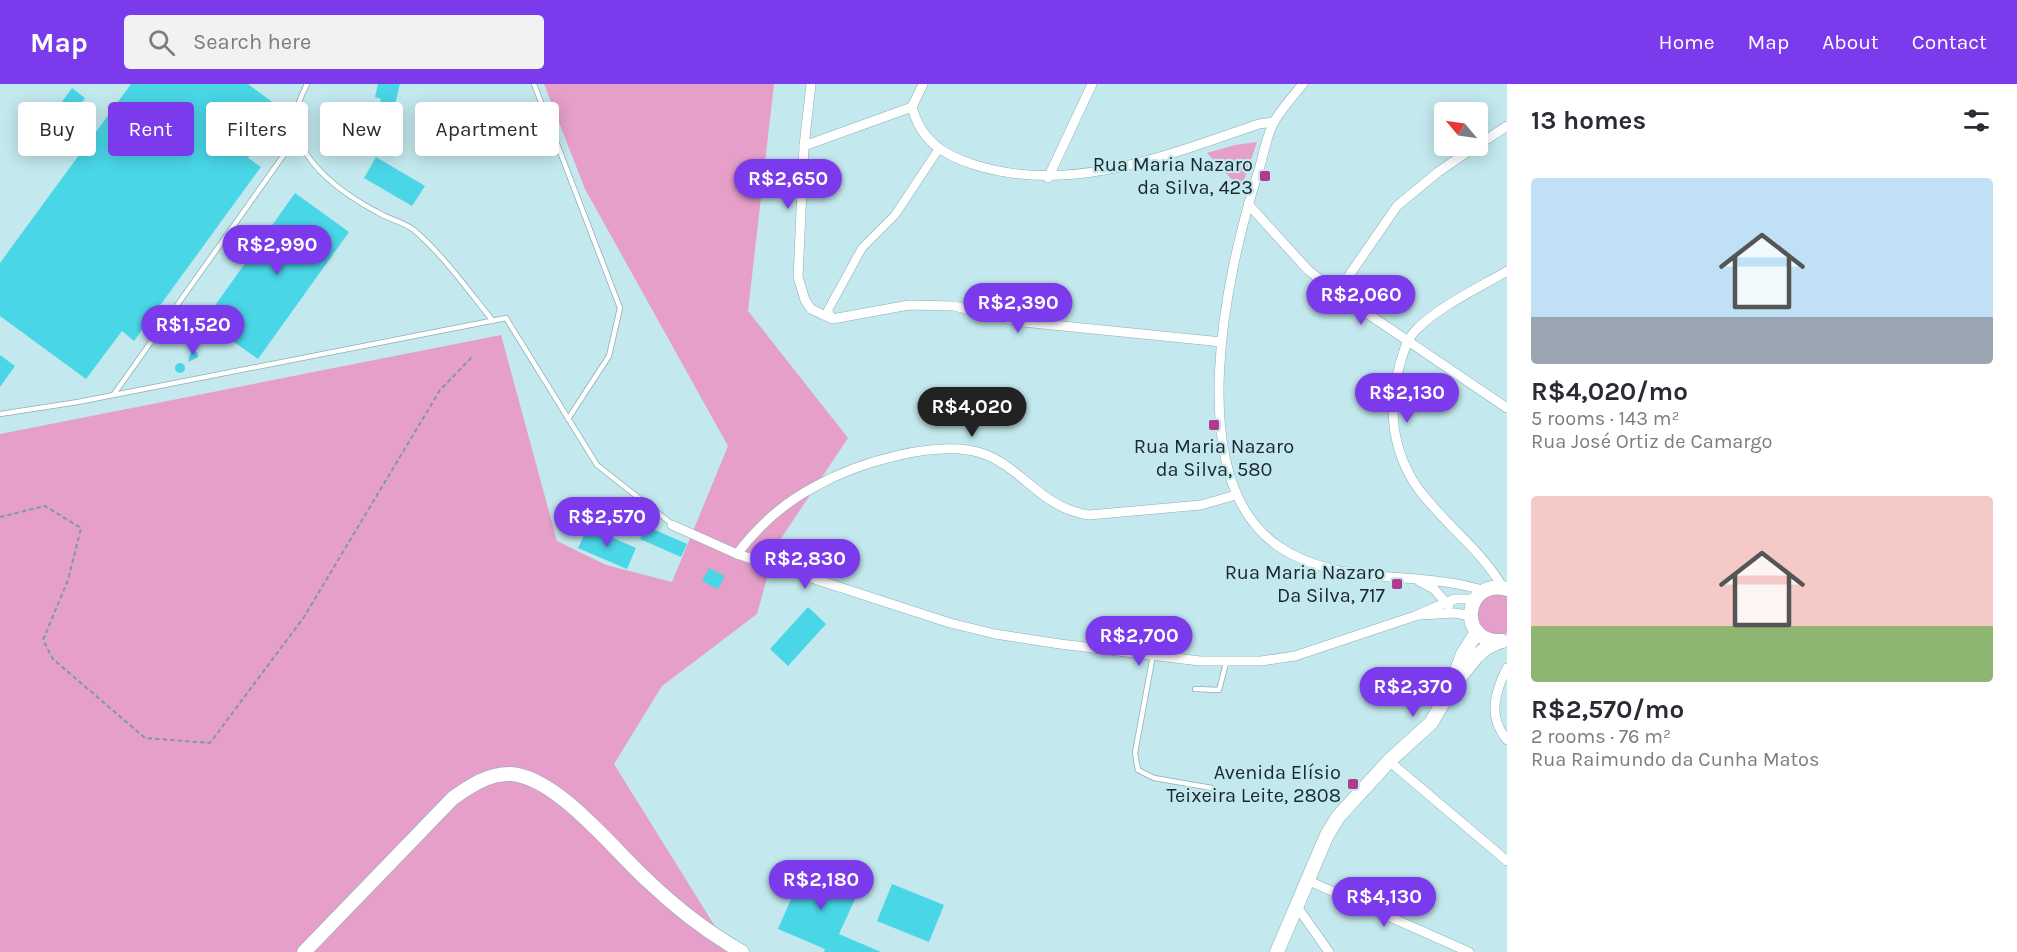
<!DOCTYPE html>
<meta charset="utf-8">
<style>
body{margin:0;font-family:Karla,sans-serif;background:#f2f2f3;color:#2b2b33;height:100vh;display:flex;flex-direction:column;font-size:22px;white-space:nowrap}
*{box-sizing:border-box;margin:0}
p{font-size:20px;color:#7c7c81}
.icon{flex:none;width:33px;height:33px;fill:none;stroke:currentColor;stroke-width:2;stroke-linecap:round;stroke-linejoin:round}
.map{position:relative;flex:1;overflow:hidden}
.sheet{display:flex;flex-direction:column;background:#fff;width:510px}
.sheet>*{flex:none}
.hud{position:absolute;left:18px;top:18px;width:570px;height:54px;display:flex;gap:12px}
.needle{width:39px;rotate:299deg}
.tools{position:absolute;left:1434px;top:18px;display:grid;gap:12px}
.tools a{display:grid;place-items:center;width:54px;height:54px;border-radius:6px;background:#fff;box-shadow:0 3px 15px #0003;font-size:30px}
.price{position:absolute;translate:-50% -51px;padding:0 14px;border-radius:21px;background:#7c3aed;color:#fff;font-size:20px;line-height:39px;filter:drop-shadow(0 2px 3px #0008)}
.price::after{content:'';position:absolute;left:50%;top:36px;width:18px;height:14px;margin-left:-9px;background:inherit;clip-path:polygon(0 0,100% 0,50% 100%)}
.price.on{background:#222;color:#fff}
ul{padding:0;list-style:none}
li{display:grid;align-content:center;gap:12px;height:318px;padding:0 24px}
li span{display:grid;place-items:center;height:186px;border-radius:6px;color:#555}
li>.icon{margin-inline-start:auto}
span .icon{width:108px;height:108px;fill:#fffc;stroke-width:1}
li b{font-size:26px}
h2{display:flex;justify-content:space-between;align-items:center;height:72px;padding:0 24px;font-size:26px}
.pill{padding:0 21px;border-radius:6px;background:#fff;box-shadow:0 3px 15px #0003;font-size:21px;line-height:54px}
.pill.on{background:#7c3aed;color:#fff}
header{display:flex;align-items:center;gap:36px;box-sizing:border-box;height:84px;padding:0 30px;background:#7c3aed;color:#fff}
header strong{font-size:28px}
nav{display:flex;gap:33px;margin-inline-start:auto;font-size:21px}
.search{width:420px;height:54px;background:#f2f2f3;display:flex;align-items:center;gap:15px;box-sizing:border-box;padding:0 21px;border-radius:6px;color:#7c7c81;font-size:22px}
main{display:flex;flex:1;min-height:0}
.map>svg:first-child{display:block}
.green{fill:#e59fc9}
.building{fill:#49d6e7}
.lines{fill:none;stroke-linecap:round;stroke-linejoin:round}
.service-casing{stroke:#8aafb4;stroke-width:6}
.pedestrian-casing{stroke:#8aafb4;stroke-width:9}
.minor-casing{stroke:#8aafb4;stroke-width:10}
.secondary-casing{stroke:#8aafb4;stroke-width:15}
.path{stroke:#7e9a9e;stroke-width:2;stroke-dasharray:4.5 3;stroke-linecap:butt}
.service{stroke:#fff;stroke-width:4.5}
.pedestrian{stroke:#fff;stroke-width:8}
.minor{stroke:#fff;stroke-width:9}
.secondary{stroke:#fff;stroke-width:14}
.poi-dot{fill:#b3398d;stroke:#c3e9ee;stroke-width:2}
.labels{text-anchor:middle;stroke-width:4.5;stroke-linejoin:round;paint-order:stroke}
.poi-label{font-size:20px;fill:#192729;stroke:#c3e9ee;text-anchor:end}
</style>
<header>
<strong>Map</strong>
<div class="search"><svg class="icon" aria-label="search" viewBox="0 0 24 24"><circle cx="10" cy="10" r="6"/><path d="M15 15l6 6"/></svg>Search here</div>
<nav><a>Home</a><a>Map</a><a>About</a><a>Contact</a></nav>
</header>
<main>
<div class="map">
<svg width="1507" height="868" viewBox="0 0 1507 868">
<rect width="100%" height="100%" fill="#c3e9ee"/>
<g class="green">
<path d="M 544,0 L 774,0 L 748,227 L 848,354 L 776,462 L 757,530 L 662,602 L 614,680 L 731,868 L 0,868 L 0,350 L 501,251 L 557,457 L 606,481 L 672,498 L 728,362 L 585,105 Z"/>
<path d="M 1257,58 L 1241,105 L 1207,69 L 1235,61 Z"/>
<path d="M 1488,509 L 1507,510 L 1507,549 C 1494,555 1486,549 1477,541 L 1477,519 Z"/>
</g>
<g class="building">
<path d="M 131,0 L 248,0 L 283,26 L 248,74 L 261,83 L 134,257 L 122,247 L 86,295 L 0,232 L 0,179 Z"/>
<path d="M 378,0 L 400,0 L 386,57 L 371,54 L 381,15 L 375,13 Z"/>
<path d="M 72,4 L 85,14 L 50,62 L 37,52 Z"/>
<path d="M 376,73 L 425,102 L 412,122 L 364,94 Z"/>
<path d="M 295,109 L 349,148 L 258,275 L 204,237 Z"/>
<path d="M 191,267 L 197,268 L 198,273 L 188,278 Z"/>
<path d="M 0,271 L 15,282 L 0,303 Z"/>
<circle cx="180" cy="284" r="5"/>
<path d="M 646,442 L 687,460 L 681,473 L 640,455 Z"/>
<path d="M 588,443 L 636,464 L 627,485 L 578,464 Z"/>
<path d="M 709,484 L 725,492 L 718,505 L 702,497 Z"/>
<path d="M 808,523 L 826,540 L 788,582 L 770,565 Z"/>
<path d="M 804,779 L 860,804 L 839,850 L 881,868 L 824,868 L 825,865 L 778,845 L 791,815 L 788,814 Z"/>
<path d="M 892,800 L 944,821 L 929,858 L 877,837 Z"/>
</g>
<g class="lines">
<defs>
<g id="service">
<path d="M 307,0 C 301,13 293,28 296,44 C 303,82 345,111 377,128 C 388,135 404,138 414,146 C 444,172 468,206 493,237"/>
<path d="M 534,0 L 620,224 L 609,272 L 568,335"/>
<path d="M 114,310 L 298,51"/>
<path d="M 0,330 L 78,318 L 506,234 L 597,381 L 672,440"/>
<path d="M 1153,571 L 1135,669 L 1138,686 L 1154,694 L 1212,704"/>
<path d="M 1195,605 L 1219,606 L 1226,579"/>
</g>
<path id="pedestrian" d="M 832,235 L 828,226 L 862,164 L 895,131 L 938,66"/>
<g id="minor">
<path d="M 811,0 L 804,62 L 798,193 L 805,216 L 811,225 L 832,235 L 909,221 L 954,222 L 1023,238 L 1222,258"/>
<path d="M 1303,0 C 1294,11 1283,23 1275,36 C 1266,51 1263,75 1257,92 C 1227,187 1180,394 1278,462 C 1338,504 1419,485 1485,507"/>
<path d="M 912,23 L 923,0"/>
<path d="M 1478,61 L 1507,42"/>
<path d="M 804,62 L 912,23 C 921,57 943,71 975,81 C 1071,111 1168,71 1259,40 L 1274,38"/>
<path d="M 1048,94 L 1092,0"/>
<path d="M 1248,120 L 1308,186 L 1337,209 L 1507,324"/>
<path d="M 1337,209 L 1397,122 L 1438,88 L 1476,62"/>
<path d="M 672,441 L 737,470 L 950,539 L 995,550 L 1060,560 L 1200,577 L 1261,577 L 1295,572 L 1415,532 L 1455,515 L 1475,515"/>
<path d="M 737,470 C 758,442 785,418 816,402 C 857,379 938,354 984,370 C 1024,385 1041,424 1089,431 L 1201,421 L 1236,411"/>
<path d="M 1419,497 L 1434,505 L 1449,522"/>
<path d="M 1503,504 C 1481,465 1443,439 1417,403 C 1392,366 1387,322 1400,280 C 1404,266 1407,254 1418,244 C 1440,222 1480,203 1507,187"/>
<path d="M 1420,531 L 1456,529 L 1470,532"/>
<path d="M 1507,584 C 1494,610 1488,633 1507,656"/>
<path d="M 1389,677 L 1507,777"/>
<path d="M 1309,797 L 1469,868"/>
<path d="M 1298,824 L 1329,868"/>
</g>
<g id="secondary">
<path d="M 1502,557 C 1456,560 1464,493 1507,505"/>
<path d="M 1455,592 L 1463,570 L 1477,548"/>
<path d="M 304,868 L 453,714 C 470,702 489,689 511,690 C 557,693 614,766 647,796 C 676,824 707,848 742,868"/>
<path d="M 1277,868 L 1327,751 L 1338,733 L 1389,677 L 1431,639 L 1452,603 L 1476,573 L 1486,564 L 1501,557"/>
</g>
</defs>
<use href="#service" class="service-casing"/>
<use href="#pedestrian" class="pedestrian-casing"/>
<use href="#minor" class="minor-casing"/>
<use href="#secondary" class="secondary-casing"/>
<path class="path" d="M 0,433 L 45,422 L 81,444 L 68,496 L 43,556 L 53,575 L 145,654 L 210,659 L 304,533 L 440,306 L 473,272"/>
<use href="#service" class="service"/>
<use href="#pedestrian" class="pedestrian"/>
<use href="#minor" class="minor"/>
<use href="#secondary" class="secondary"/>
</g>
<g class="poi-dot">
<rect x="1259" y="86" width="12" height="12" rx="3"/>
<rect x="1208" y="335" width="12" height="12" rx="3"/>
<rect x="1391" y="494" width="12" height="12" rx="3"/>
<rect x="1347" y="694" width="12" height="12" rx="3"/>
</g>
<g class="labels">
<g class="poi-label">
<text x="1253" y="87">Rua Maria Nazaro<tspan x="1253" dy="23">da Silva, 423</tspan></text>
<text x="1214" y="369" text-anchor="middle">Rua Maria Nazaro<tspan x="1214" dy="23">da Silva, 580</tspan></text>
<text x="1385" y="495">Rua Maria Nazaro<tspan x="1385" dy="23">Da Silva, 717</tspan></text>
<text x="1341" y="695">Avenida Elísio<tspan x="1341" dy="23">Teixeira Leite, 2808</tspan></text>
</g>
</g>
</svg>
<div class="tools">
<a><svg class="needle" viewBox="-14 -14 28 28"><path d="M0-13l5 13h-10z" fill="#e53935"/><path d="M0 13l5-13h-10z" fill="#7c7c81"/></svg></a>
</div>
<b class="price" style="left:788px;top:126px">R$2,650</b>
<b class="price" style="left:277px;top:192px">R$2,990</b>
<b class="price" style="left:1361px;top:242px">R$2,060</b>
<b class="price" style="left:1018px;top:250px">R$2,390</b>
<b class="price" style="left:193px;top:272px">R$1,520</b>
<b class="price" style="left:1407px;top:340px">R$2,130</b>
<b class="price on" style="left:972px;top:354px">R$4,020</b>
<b class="price" style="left:607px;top:464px">R$2,570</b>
<b class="price" style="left:805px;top:506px">R$2,830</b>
<b class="price" style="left:1139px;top:583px">R$2,700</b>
<b class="price" style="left:1413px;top:634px">R$2,370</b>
<b class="price" style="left:821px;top:827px">R$2,180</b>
<b class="price" style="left:1384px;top:844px">R$4,130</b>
<div class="hud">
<a class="pill">Buy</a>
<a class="pill on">Rent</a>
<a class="pill">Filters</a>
<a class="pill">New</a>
<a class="pill">Apartment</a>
</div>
</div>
<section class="sheet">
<h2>13 homes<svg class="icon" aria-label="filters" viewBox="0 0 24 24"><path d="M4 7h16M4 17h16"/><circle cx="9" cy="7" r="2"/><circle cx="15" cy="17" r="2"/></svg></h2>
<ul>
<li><span style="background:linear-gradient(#bfe0f5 75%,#9aa5b1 0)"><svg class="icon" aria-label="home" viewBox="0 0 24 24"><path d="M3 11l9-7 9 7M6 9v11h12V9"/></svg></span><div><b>R$4,020/mo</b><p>5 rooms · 143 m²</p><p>Rua José Ortiz de Camargo</p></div></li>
<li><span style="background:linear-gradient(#f6c9c9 70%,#8fb573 0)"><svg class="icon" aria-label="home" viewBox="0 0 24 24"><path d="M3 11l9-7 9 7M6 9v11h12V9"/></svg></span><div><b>R$2,570/mo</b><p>2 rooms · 76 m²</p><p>Rua Raimundo da Cunha Matos</p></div></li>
</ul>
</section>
</main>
